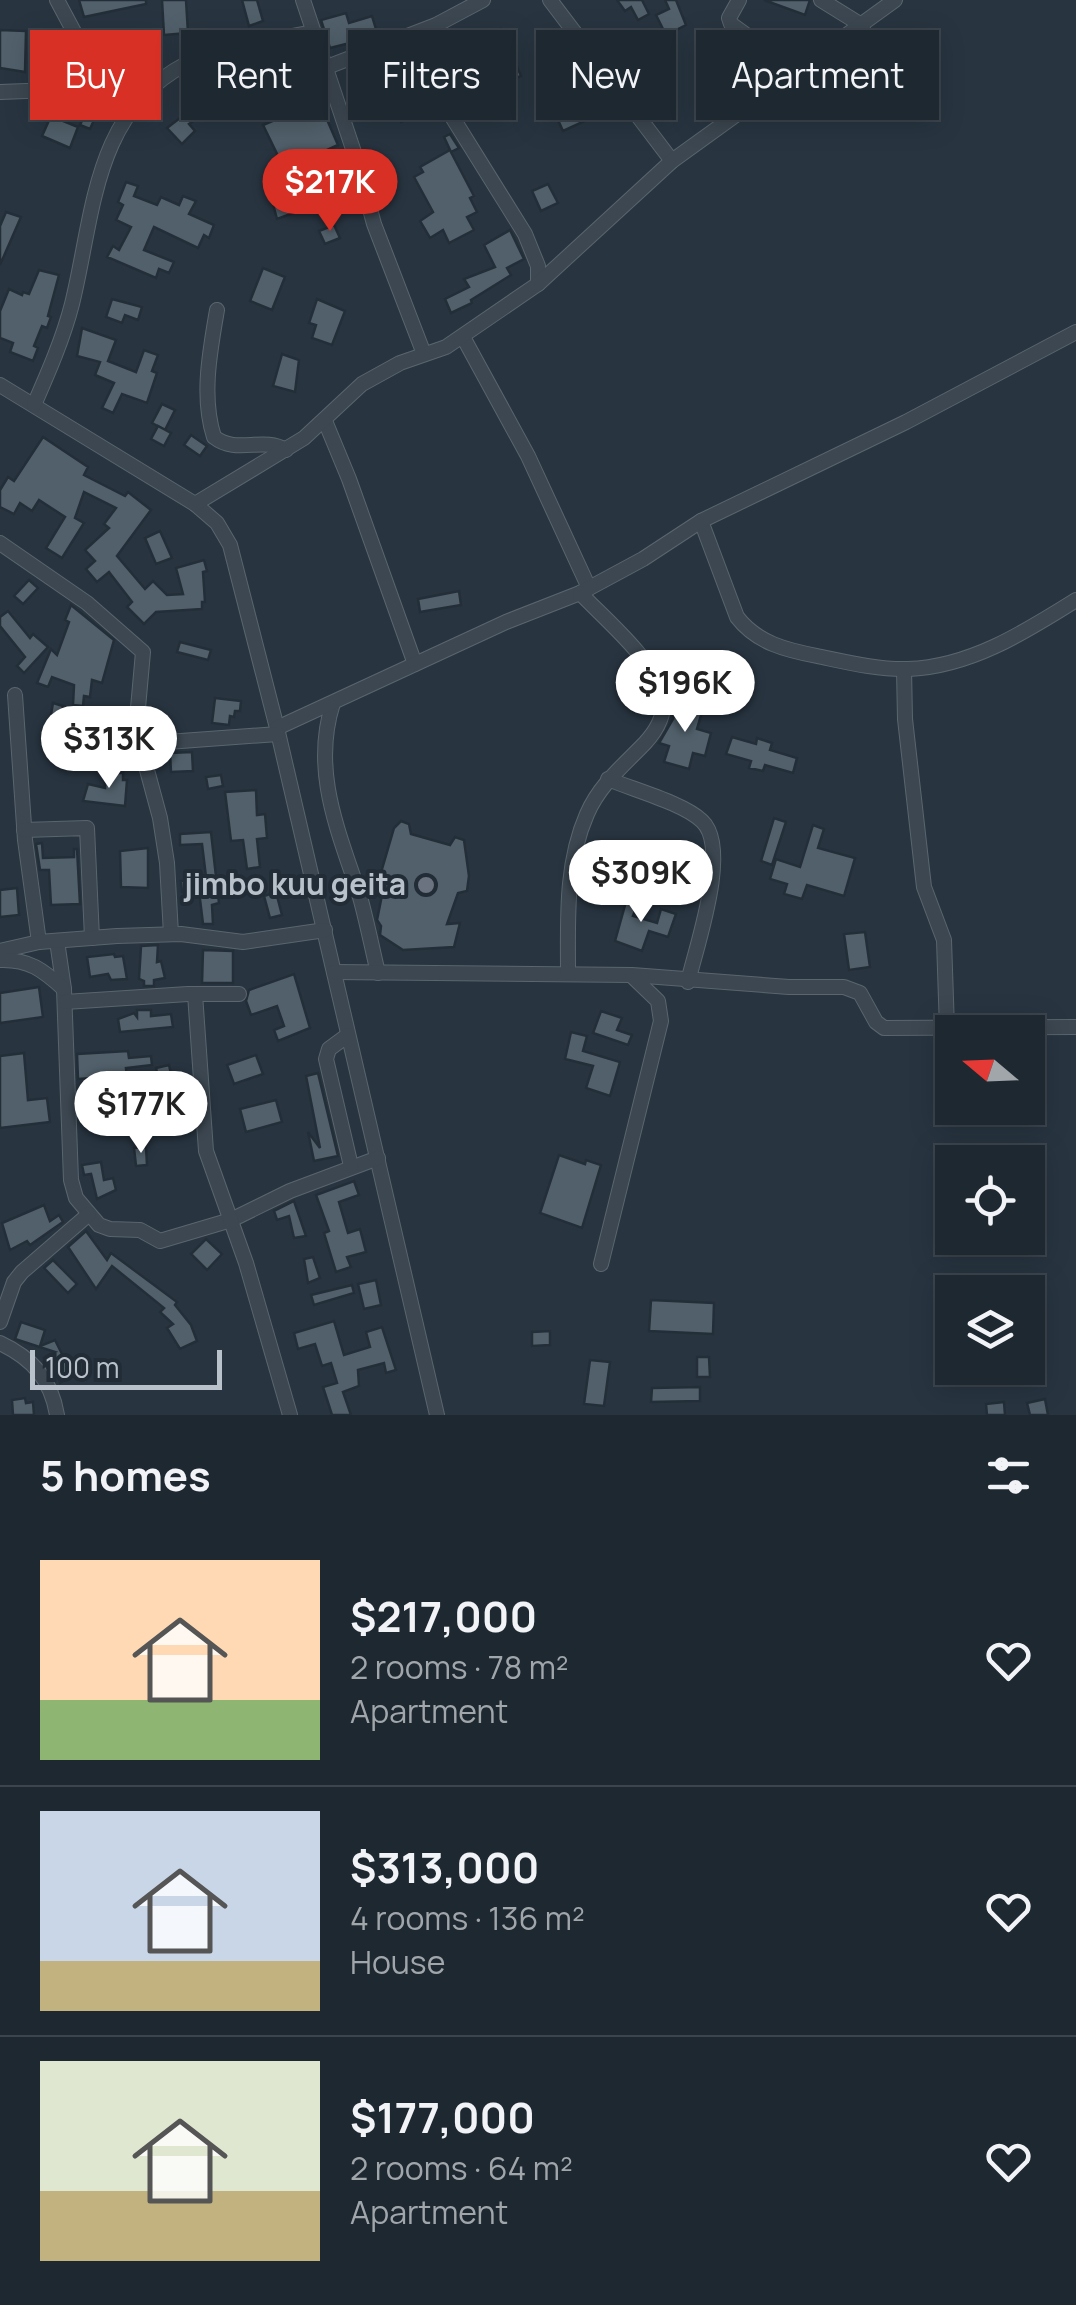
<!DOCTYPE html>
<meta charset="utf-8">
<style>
body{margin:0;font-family:Manrope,sans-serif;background:#2b343d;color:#f1f3f6;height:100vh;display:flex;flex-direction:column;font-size:38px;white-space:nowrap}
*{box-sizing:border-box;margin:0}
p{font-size:32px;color:#a1a6ab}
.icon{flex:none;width:55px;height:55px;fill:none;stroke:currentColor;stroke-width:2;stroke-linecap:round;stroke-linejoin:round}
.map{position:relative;height:1415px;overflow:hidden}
.details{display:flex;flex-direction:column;background:#1e2831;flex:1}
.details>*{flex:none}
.top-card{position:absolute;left:30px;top:30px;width:1018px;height:90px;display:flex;gap:20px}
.needle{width:65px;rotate:289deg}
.buttons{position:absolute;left:935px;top:1015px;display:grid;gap:20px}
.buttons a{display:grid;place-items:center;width:110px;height:110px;border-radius:0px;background:#1e2831;box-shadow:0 5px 25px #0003,0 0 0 2px #3c444d;font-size:50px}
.scale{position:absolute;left:30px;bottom:25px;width:192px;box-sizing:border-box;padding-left:10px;border:5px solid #b9c2cb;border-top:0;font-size:28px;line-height:35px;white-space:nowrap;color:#b9c2cb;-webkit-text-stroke:8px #212c36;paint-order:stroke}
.price{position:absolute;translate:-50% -85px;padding:0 22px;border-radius:35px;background:#fff;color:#222;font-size:32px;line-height:65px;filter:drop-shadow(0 2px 5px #0008)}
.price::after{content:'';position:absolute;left:50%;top:60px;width:30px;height:22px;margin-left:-15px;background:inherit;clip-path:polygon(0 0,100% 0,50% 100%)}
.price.active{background:#d93025;color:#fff}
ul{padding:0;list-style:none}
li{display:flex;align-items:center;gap:30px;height:250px;padding:0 40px}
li+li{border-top:2px solid #3c444d}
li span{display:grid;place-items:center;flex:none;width:280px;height:200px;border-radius:0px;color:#555}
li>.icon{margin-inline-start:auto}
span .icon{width:120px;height:120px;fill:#fffc;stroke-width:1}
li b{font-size:42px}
h2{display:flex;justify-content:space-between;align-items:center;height:120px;padding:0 40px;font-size:42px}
.tag{padding:0 35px;border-radius:0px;background:#1e2831;box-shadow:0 5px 25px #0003,0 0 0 2px #3c444d;font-size:35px;line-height:90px}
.tag.active{background:#d93025;color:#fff}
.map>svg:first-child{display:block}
.building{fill:#51606b;stroke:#232e38;stroke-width:2.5}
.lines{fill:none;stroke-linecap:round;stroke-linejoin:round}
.minor-casing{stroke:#5a656e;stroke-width:16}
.minor{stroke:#3c4751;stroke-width:14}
.worship-dot{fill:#6b7280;stroke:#212c36;stroke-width:4}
.labels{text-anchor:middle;stroke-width:8;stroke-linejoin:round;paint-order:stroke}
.poi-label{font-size:30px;font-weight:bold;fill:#b9c2cb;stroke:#212c36;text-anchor:end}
</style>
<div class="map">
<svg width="1076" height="1415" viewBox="0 0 1076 1415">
<rect width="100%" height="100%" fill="#283541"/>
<g class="building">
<path d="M 79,0 L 146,0 L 146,4 L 84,17 Z"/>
<path d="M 162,0 L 186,0 L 188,33 L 164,35 Z"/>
<path d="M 242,0 L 257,0 L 263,21 L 249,26 Z"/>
<path d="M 617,0 L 642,0 L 649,14 L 638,20 L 631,7 L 625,11 Z"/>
<path d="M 665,0 L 676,0 L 686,25 L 666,35 L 656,15 L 669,9 Z"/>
<path d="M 764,0 L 810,0 L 805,15 Z"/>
<path d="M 346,13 L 349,23 L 372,16 L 378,36 L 330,48 L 321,20 Z"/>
<path d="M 501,29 L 521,76 L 499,84 L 501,90 L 473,99 L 466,78 L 474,75 L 466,55 L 476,51 L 472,43 Z"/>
<path d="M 0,30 L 26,31 L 25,72 L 0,68 Z"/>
<path d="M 107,35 L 111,48 L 126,46 L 129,57 L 113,63 L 111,56 L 101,59 L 95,38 Z"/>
<path d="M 290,47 L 310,91 L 253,109 L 247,92 L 264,86 L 253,64 Z"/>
<path d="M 572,59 L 582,79 L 571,85 L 573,89 L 552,100 L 541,79 Z"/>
<path d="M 234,71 L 245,97 L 228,106 L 215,80 Z"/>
<path d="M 379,72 L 387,84 L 362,96 L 356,83 Z"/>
<path d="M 399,78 L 409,94 L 403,98 L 412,117 L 401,122 L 381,89 Z"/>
<path d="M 319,101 L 338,145 L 301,162 L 298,154 L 281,162 L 263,125 Z"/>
<path d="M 90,103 L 100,107 L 90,129 L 80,125 Z"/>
<path d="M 582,109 L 587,120 L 563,131 L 558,120 Z"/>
<path d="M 189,111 L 196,119 L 189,124 L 195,131 L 182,144 L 167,128 Z"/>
<path d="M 51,116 L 78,127 L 70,148 L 42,136 Z"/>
<path d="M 450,134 L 459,148 L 451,152 L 474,196 L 470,198 L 477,212 L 467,217 L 474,230 L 449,243 L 443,230 L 430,238 L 420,221 L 433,212 L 414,177 L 423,172 L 420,167 L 450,150 L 451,152 L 444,137 Z"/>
<path d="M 338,178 L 347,198 L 336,203 L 334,199 L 314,210 L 312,206 L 277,219 L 270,193 L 292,184 L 298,200 Z"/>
<path d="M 126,182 L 138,186 L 134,196 L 157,205 L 161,197 L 179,205 L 183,196 L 196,201 L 189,214 L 214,225 L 209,238 L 204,235 L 198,248 L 154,227 L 144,250 L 174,262 L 169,273 L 159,269 L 156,278 L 107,257 L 113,246 L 119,250 L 131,227 L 116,220 L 123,205 L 118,202 Z"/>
<path d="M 548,184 L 558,203 L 541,211 L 532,191 Z"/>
<path d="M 6,212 L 21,217 L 0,265 L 0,226 Z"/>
<path d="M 334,225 L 340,238 L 325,244 L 319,231 Z"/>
<path d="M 510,230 L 524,259 L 507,268 L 511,275 L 471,300 L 472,303 L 451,313 L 445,299 L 469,287 L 464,279 L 495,267 L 484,245 Z"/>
<path d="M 263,268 L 285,277 L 272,310 L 250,301 Z"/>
<path d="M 39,270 L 59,275 L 48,316 L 51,317 L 47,328 L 42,326 L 34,346 L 38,348 L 33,361 L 10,352 L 13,343 L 0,338 L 0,311 L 9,289 L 22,295 L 23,292 L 29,294 Z"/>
<path d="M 112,299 L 142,307 L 138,320 L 125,315 L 122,323 L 106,317 Z"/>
<path d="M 317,299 L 345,311 L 332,345 L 312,338 L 316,325 L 309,323 Z"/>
<path d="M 82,328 L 116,340 L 108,361 L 136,372 L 144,350 L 158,355 L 152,371 L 157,373 L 147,403 L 122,394 L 113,413 L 102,408 L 114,383 L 95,375 L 100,362 L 77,356 Z"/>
<path d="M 282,354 L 299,360 L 295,392 L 273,386 Z"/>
<path d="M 162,404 L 175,410 L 165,430 L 152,423 Z"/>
<path d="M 158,426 L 171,433 L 164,446 L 151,439 Z"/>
<path d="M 191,435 L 207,446 L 200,456 L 184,445 Z"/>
<path d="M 43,437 L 88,467 L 84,475 L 125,496 L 128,492 L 151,510 L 117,556 L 145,589 L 153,581 L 167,595 L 183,594 L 176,568 L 204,560 L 207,571 L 203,572 L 205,602 L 202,602 L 202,609 L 156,612 L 144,624 L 127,607 L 132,602 L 109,572 L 97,582 L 86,569 L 95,561 L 85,550 L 109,528 L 104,524 L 116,508 L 84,492 L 75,518 L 84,523 L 62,558 L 46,548 L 65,517 L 39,500 L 32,511 L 20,503 L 14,514 L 0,507 L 0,490 L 8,477 L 14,481 Z"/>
<path d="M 160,531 L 172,558 L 156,564 L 145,538 Z"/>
<path d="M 29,580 L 38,588 L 23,604 L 14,596 Z"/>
<path d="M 459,591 L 461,605 L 420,612 L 418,599 Z"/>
<path d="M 71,605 L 114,640 L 102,683 L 92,680 L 90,697 L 84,696 L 83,706 L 73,705 L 74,685 L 52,677 L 48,687 L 37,683 L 51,649 L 57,655 L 69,622 L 65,620 Z"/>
<path d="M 8,611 L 30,638 L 33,634 L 48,647 L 24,673 L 17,666 L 25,657 L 0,626 L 0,617 Z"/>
<path d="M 180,642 L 211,650 L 208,660 L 177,652 Z"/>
<path d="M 215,698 L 241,701 L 240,711 L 235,711 L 234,717 L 230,716 L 229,725 L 212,723 Z"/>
<path d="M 679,698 L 704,705 L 697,729 L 711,733 L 705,756 L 693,753 L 689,769 L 664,762 L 669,746 L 659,743 L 673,719 Z"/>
<path d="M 53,703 L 63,706 L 59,728 L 49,726 Z"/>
<path d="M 732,737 L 756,744 L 757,738 L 772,743 L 770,750 L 797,758 L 793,773 L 765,765 L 763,771 L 749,768 L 751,761 L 726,754 Z"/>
<path d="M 192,752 L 193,771 L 171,772 L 170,753 Z"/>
<path d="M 105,773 L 123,773 L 123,780 L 127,780 L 125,806 L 83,801 L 88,784 L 105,788 Z"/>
<path d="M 221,775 L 223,786 L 208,789 L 206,777 Z"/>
<path d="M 256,790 L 257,815 L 265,814 L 267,838 L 257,839 L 260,867 L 247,869 L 243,840 L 231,841 L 225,792 Z"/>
<path d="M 774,818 L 786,822 L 772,865 L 761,861 Z"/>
<path d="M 401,821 L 409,824 L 411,834 L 450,845 L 455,837 L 464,840 L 469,876 L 467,891 L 458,893 L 447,924 L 460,923 L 454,947 L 403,950 L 380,935 L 381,926 L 377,920 L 385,880 L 380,876 L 394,828 Z"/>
<path d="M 813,825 L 824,829 L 818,848 L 855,858 L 844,896 L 807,885 L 802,899 L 784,894 L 787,884 L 770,879 L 776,859 L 800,867 Z"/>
<path d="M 211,832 L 219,903 L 212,905 L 213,924 L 203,924 L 199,891 L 182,892 L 181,881 L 206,877 L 202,844 L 180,845 L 180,834 Z"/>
<path d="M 42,843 L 43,858 L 74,857 L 74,849 L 77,849 L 80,904 L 51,905 L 49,870 L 40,870 L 36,844 Z"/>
<path d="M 148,848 L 148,888 L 121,887 L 120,851 Z"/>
<path d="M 17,888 L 19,915 L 0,917 L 0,890 Z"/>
<path d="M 629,891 L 641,895 L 633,916 L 657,923 L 661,909 L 676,914 L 668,937 L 649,931 L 642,951 L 615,941 Z"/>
<path d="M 276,892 L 282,915 L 270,918 L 264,896 Z"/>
<path d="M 865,932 L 870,967 L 849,970 L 844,934 Z"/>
<path d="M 158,945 L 157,962 L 161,961 L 165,978 L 154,980 L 154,986 L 144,986 L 144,981 L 139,979 L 141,946 Z"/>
<path d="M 203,950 L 233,951 L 233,983 L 202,983 Z"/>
<path d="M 114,954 L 115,957 L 123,956 L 127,979 L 111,980 L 108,974 L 90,977 L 87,957 Z"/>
<path d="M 294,974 L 310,1028 L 278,1041 L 274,1030 L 284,1026 L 277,1006 L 251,1015 L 246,1001 L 249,990 Z"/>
<path d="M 39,987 L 43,1017 L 0,1023 L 0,993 Z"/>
<path d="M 137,1010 L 151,1010 L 151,1016 L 171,1014 L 173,1027 L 120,1032 L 118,1019 L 134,1013 L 137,1017 Z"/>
<path d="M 601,1011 L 622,1018 L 617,1030 L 632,1035 L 628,1045 L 593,1033 Z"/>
<path d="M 571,1032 L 587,1036 L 583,1051 L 620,1062 L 610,1096 L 586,1088 L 593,1066 L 565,1059 Z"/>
<path d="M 128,1051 L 129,1058 L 151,1056 L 152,1065 L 126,1068 L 128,1091 L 92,1094 L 91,1078 L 78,1079 L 77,1054 Z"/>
<path d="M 24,1053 L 28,1100 L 47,1098 L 50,1122 L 0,1128 L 0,1056 Z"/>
<path d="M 256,1055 L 263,1074 L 234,1084 L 227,1065 Z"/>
<path d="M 169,1065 L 173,1083 L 160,1086 L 156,1068 Z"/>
<path d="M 318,1073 L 338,1156 L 314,1161 L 308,1132 L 320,1148 L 306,1076 Z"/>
<path d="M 276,1100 L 282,1122 L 246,1132 L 240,1109 Z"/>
<path d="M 146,1147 L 147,1165 L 136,1166 L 134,1148 Z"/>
<path d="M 559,1155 L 585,1164 L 586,1160 L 601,1165 L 582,1228 L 540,1213 Z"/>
<path d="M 101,1162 L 104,1180 L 113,1178 L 116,1190 L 97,1199 L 91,1174 L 84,1175 L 82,1165 Z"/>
<path d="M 354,1181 L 359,1195 L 339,1202 L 348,1233 L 360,1229 L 366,1252 L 347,1257 L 351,1267 L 336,1272 L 324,1233 L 329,1231 L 316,1195 Z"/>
<path d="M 294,1201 L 306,1236 L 294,1238 L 289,1216 L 277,1220 L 274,1211 Z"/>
<path d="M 44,1205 L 50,1221 L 59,1215 L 63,1222 L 30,1245 L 27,1241 L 10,1250 L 2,1223 Z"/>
<path d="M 86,1231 L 107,1260 L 111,1253 L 177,1302 L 175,1305 L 191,1325 L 197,1341 L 180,1349 L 167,1328 L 173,1324 L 160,1312 L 164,1308 L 112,1266 L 96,1289 L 68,1247 Z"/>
<path d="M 206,1239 L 222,1254 L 207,1270 L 191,1254 Z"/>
<path d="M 313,1257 L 320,1278 L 308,1283 L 304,1259 Z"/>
<path d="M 53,1260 L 77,1284 L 68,1293 L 44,1268 Z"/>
<path d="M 376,1280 L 381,1305 L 364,1309 L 358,1284 Z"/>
<path d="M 352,1285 L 354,1293 L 314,1305 L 311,1295 Z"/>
<path d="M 651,1300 L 714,1303 L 713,1334 L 649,1331 Z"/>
<path d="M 334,1321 L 344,1355 L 370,1347 L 366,1332 L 382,1327 L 396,1370 L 386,1373 L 384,1363 L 358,1370 L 359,1386 L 343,1392 L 351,1415 L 332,1415 L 323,1387 L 337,1383 L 331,1363 L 322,1366 L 315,1344 L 298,1349 L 294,1333 Z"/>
<path d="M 21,1322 L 45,1330 L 40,1346 L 55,1340 L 73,1376 L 60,1383 L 51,1354 L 55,1352 L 15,1339 Z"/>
<path d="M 550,1331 L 550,1345 L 532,1346 L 532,1332 Z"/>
<path d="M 697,1357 L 709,1357 L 710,1377 L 697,1377 Z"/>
<path d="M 590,1360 L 610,1362 L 604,1406 L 584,1404 Z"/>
<path d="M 700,1387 L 700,1401 L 651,1402 L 652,1388 Z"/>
<path d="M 25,1398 L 26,1403 L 33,1402 L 34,1415 L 13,1415 L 12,1400 Z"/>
<path d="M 1045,1399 L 1048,1415 L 1030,1415 L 1027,1403 Z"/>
<path d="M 1004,1402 L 1005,1415 L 987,1415 L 986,1404 Z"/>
</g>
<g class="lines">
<defs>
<g id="minor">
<path d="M 57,0 L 104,88 L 126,114"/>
<path d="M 303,0 L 357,161 L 374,224 L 424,354"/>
<path d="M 550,0 L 672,161"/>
<path d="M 739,0 L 729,18 L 731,24 L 774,55 L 793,76"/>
<path d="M 821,0 L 863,26"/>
<path d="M 403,38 L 525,234 L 538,266 L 538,284"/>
<path d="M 327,67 L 436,25 L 483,0"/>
<path d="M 0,92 L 104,88"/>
<path d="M 217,310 C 210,351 201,397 214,437 C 237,455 262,436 286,450"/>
<path d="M 463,337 L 528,456 L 589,588"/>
<path d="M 0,385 L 195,504 L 217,523 L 230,545 L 277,728 L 437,1415"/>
<path d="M 34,405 C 48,373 63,339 72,304 C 94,215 93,112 186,64 C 224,45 272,41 313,32"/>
<path d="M 325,421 L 349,479 L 415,664"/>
<path d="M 195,504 L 304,438 L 362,384 L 400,363 L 446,347 L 538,284 L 672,161 L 895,0"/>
<path d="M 701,521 L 737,617 C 757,643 786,650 817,656 C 846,662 878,670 908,669 C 970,667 1025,632 1076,600"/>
<path d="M 0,543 L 87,603 L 143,652 L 138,708 L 140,744 L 160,818 L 167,863 L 171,934"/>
<path d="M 904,669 L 905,719 L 924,887 L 944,940 L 947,1029"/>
<path d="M 15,695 L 25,840 L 39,942"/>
<path d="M 333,703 C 311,772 339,832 360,897 C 367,922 372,948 378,973"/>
<path d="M 277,728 L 506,622 L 580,593 L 643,559 L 701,521 L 906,422 L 1076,332"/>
<path d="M 140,744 L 278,734"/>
<path d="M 608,779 C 634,790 683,803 702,821 C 731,848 696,947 688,982"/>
<path d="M 24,830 L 87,828 L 92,938"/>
<path d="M 57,941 L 64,989 L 71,1180 L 76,1198 L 99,1225 L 110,1229 L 140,1230 L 160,1241 L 231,1220 L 290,1191 L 378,1158"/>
<path d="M 0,951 L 39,942 L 117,936 L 181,934 L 243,942 L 325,930"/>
<path d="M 0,960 C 29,959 43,970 64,989"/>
<path d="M 334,972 L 632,975 L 789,987 L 844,987 L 860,993 L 876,1022 L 884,1028 L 1076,1027"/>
<path d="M 568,973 C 568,919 565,864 587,814 C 600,784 624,765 645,743 C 657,730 667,712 662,694 C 654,660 604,618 580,593"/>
<path d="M 195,994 L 206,1151 L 246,1263 L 290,1415"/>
<path d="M 65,1002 L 188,994 L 239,994"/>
<path d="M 348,1035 L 329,1049 L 326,1059 L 351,1166"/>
<path d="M 601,1264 L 661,1021 L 658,1001 L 632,976"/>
<path d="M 0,1322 L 14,1282 L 22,1272 L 89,1214"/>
<path d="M 0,1343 C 32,1358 51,1379 57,1415"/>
</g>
</defs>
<use href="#minor" class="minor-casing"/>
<use href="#minor" class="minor"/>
</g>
<circle class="worship-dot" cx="426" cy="885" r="10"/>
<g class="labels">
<g class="poi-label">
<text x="406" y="895">jimbo kuu geita</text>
</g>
</g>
</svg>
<div class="buttons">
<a><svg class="needle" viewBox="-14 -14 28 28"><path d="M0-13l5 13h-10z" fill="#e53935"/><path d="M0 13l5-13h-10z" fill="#a1a6ab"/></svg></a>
<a><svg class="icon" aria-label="locate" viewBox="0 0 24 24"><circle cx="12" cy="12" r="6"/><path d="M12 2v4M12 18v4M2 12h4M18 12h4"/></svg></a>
<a><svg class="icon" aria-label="layers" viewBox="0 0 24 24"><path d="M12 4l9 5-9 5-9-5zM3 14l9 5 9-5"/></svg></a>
</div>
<div class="scale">100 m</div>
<b class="price active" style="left:330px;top:234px">$217K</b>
<b class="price" style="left:685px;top:735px">$196K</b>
<b class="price" style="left:109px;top:791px">$313K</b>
<b class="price" style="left:641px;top:925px">$309K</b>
<b class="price" style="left:141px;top:1156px">$177K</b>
<div class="top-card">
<a class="tag active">Buy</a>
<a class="tag">Rent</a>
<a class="tag">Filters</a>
<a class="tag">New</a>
<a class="tag">Apartment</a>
</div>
</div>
<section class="details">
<h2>5 homes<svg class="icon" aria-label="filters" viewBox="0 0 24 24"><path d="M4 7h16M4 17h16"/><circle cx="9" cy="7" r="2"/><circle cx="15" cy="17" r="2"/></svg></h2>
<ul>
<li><span style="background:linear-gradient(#ffd9b3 70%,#8fb573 0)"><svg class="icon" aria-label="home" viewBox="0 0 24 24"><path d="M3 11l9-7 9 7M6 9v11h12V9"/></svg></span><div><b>$217,000</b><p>2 rooms · 78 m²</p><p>Apartment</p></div><svg class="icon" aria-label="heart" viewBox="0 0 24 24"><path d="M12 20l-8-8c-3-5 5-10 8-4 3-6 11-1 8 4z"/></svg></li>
<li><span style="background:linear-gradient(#c9d6e8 75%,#c2b280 0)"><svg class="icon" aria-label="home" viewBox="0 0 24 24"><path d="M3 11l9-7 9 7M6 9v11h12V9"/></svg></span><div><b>$313,000</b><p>4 rooms · 136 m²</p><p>House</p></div><svg class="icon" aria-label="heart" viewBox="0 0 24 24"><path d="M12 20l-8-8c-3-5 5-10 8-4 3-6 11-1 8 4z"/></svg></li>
<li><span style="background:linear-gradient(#dfe7d0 65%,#c2b280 0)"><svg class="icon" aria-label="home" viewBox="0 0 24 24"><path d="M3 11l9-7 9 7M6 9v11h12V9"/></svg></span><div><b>$177,000</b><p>2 rooms · 64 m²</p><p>Apartment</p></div><svg class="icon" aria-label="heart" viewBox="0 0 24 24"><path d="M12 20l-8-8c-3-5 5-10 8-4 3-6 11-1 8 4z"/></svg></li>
</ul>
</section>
